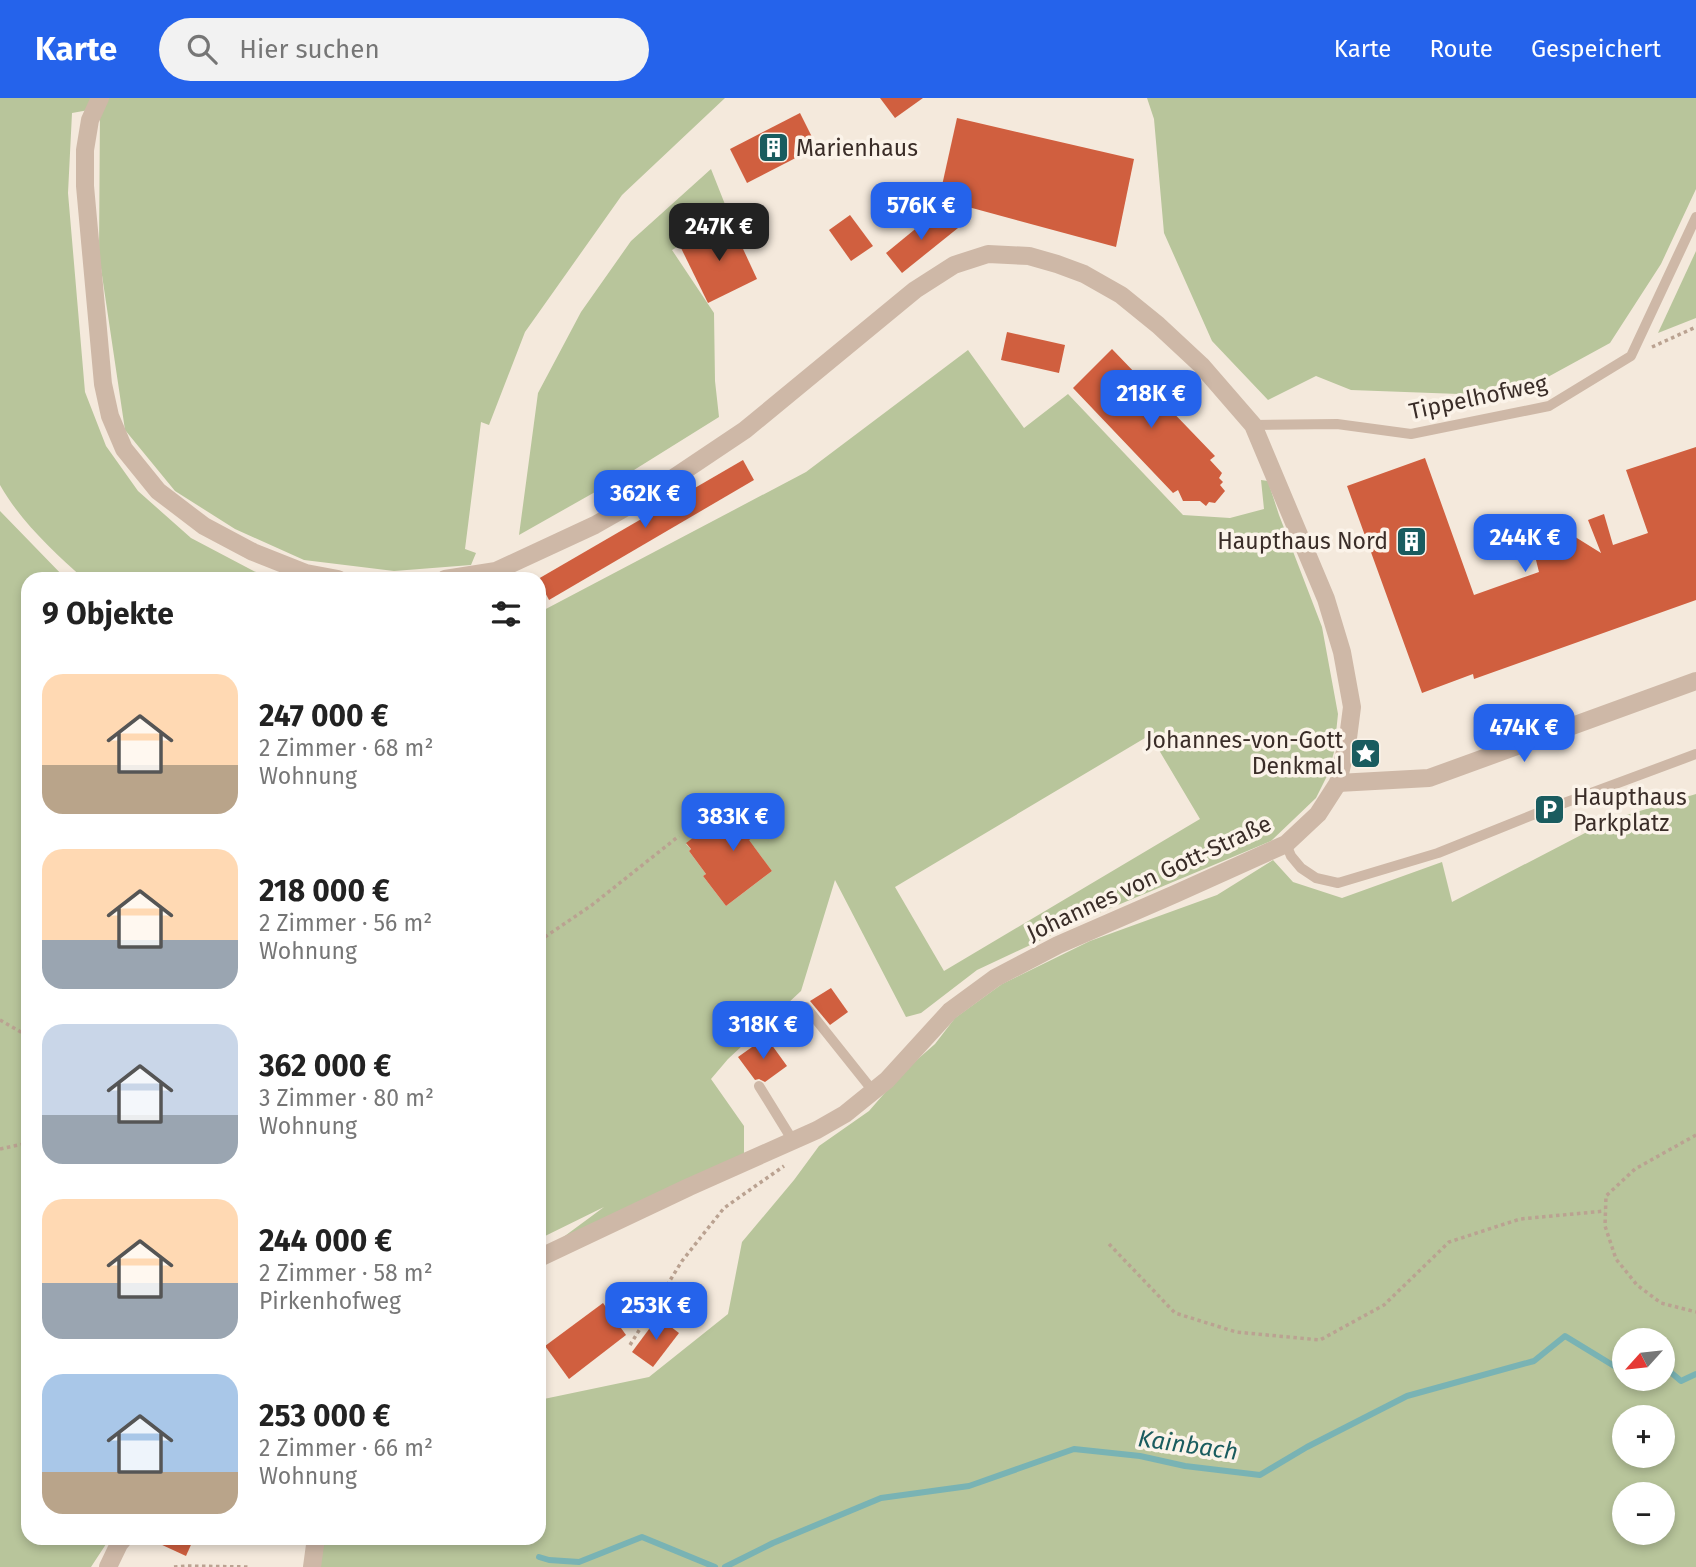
<!DOCTYPE html>
<html lang="de">
<meta charset="utf-8">
<style>
body{margin:0;font-family:"Fira Sans",sans-serif;background:#f2f2f2;color:#222;height:100vh;display:flex;flex-direction:column;font-size:26px;white-space:nowrap}
*{box-sizing:border-box;margin:0}
p{font-size:23px;color:#767676}
.icon{flex:none;width:38px;height:38px;fill:none;stroke:currentColor;stroke-width:2;stroke-linecap:round;stroke-linejoin:round}
.map{position:relative;flex:1;overflow:hidden}
.sheet{position:absolute;left:21px;top:474px;width:525px;height:973px;display:flex;flex-direction:column;background:#fff;border-radius:21px;box-shadow:0 4px 10px #0003}
.sheet>*{flex:none}
.needle{width:46px;rotate:243deg}
.fabs{position:absolute;left:1612px;top:1230px;display:grid;gap:14px}
.fabs a{display:grid;place-items:center;width:63px;height:63px;border-radius:50%;background:#fff;box-shadow:0 4px 10px #0003;font-size:35px}
.price{position:absolute;translate:-50% -60px;padding:0 16px;border-radius:14px;background:#2563eb;color:#fff;font-size:23px;line-height:46px;filter:drop-shadow(0 2px 4px #0008)}
.price::after{content:'';position:absolute;left:50%;top:42px;width:21px;height:16px;margin-left:-10px;background:inherit;clip-path:polygon(0 0,100% 0,50% 100%)}
.price.selected{background:#222;color:#fff}
ul{padding:0;list-style:none}
li{display:flex;align-items:center;gap:21px;height:175px;padding:0 21px}
li span{display:grid;place-items:center;flex:none;width:196px;height:140px;border-radius:21px;color:#555}
li>.icon{margin-inline-start:auto}
span .icon{width:84px;height:84px;fill:#fffc;stroke-width:1}
li b{font-size:30px}
h2{display:flex;justify-content:space-between;align-items:center;height:84px;padding:0 21px;font-size:30px}
header{display:flex;align-items:center;gap:42px;box-sizing:border-box;height:98px;padding:0 35px;background:#2563eb;color:#fff}
header strong{font-size:33px}
nav{display:flex;gap:38px;margin-inline-start:auto;font-size:24px}
.search{width:490px;height:63px;background:#f2f2f2;display:flex;align-items:center;gap:18px;box-sizing:border-box;padding:0 24px;border-radius:38px;color:#767676;font-size:26px}
.map>svg:first-child{display:block}
.green{fill:#b8c59b;fill-rule:evenodd}
.lines{fill:none;stroke-linecap:round;stroke-linejoin:round}
.stream{stroke:#79b3b4;stroke-width:6}
.building{fill:#d05f3f}
.path{stroke:#baa291;stroke-width:3.5;stroke-dasharray:3.5 3.5;stroke-linecap:butt}
.service{stroke:#ceb8a7;stroke-width:10}
.minor{stroke:#ceb8a7;stroke-width:18}
.tertiary{stroke:#ceb8a7;stroke-width:18}
.labels{text-anchor:middle;stroke-width:7;stroke-linejoin:round;paint-order:stroke}
.poi-label{font-size:23px;fill:#3a2d28;stroke:#fbf3e9;text-anchor:start}
.street-label{font-size:23px;fill:#3a2d28;stroke:#fbf3e9}
.water-label{font-size:24px;font-style:italic;fill:#1a5c5f;stroke:#fbf3e9}
</style>
<header>
<strong>Karte</strong>
<div class="search"><svg class="icon" aria-label="search" viewBox="0 0 24 24"><circle cx="10" cy="10" r="6"/><path d="M15 15l6 6"/></svg>Hier suchen</div>
<nav><a>Karte</a><a>Route</a><a>Gespeichert</a></nav>
</header>
<div class="map">
<svg width="1696" height="1469" viewBox="0 0 1696 1469">
<rect width="100%" height="100%" fill="#f4e9dc"/>
<g class="green">
<path d="M 0,0 L 725,0 L 622,97 L 525,234 L 489,327 L 481,324 L 465,451 L 476,455 L 471,467 L 394,473 L 304,462 L 235,431 L 175,393 L 125,332 L 99,157 L 100,10 L 72,15 L 68,95 L 85,294 L 106,348 L 138,393 L 191,440 L 269,481 L 84,481 C 53,453 21,424 0,387 Z"/>
<path d="M 1147,0 L 1696,0 L 1696,91 L 1661,166 L 1610,245 L 1513,298 L 1351,292 L 1316,278 L 1268,302 L 1212,243 L 1164,135 L 1154,21 Z"/>
<path d="M 711,71 L 730,119 L 672,152 L 714,215 L 715,283 L 719,319 L 634,372 L 519,437 L 538,295 L 581,214 L 631,143 Z"/>
<path d="M 1696,153 L 1696,220 L 1658,235 Z"/>
<path d="M 968,252 L 1024,330 L 1068,296 L 1183,417 L 1230,420 L 1264,411 L 1261,382 L 1268,383 L 1279,417 L 1322,529 L 1338,616 L 1334,654 L 1328,676 L 1316,700 L 1271,743 L 1094,817 L 977,872 L 921,915 L 906,919 L 835,782 L 801,893 L 728,961 L 711,981 L 744,1028 L 744,1064 L 539,1157 L 604,1109 L 539,1141 L 539,519 L 542,513 L 806,374 ZM 1150,637 L 1200,721 L 944,873 L 895,789 ZM 721,719 L 726,725 L 730,722 L 751,751 L 754,749 L 772,773 L 726,808 L 703,778 L 706,776 L 689,753 L 691,751 L 686,746 Z"/>
<path d="M 0,413 L 66,481 L 28,481 L 28,1440 L 110,1440 L 91,1469 L 0,1469 Z"/>
<path d="M 1696,696 L 1696,1469 L 312,1469 L 317,1440 L 539,1440 L 539,1302 L 649,1279 L 728,1216 L 742,1144 L 794,1082 L 819,1048 L 869,1013 L 903,974 L 935,946 L 955,920 L 1002,886 L 1090,843 L 1217,797 L 1273,762 L 1293,784 L 1342,800 L 1442,764 L 1452,804 L 1610,722 ZM 1624,1242 L 1662,1242 L 1662,1281 L 1624,1281 ZM 1624,1320 L 1662,1320 L 1662,1358 L 1624,1358 ZM 1624,1396 L 1662,1396 L 1662,1435 L 1624,1435 Z"/>
</g>
<g class="lines">
<g class="stream">
<path d="M 1662,1273 L 1668,1272 L 1681,1283 L 1696,1276"/>
<path d="M 539,1459 L 549,1462 L 579,1464 L 642,1439 L 715,1469"/>
<path d="M 725,1469 L 773,1445 L 881,1400 L 969,1388 L 1074,1351 L 1140,1358 L 1185,1368 L 1260,1377 L 1307,1349 L 1407,1298 L 1534,1263 L 1565,1238 L 1624,1274"/>
</g>
</g>
<g class="building">
<path d="M 880,0 L 923,0 L 895,20 Z"/>
<path d="M 800,15 L 817,49 L 747,85 L 730,51 Z"/>
<path d="M 957,20 L 1134,61 L 1116,149 L 939,101 Z"/>
<path d="M 936,114 L 958,130 L 902,175 L 886,155 Z"/>
<path d="M 850,117 L 873,148 L 851,163 L 829,132 Z"/>
<path d="M 731,125 L 757,181 L 708,205 L 681,150 Z"/>
<path d="M 1007,234 L 1065,247 L 1059,275 L 1001,262 Z"/>
<path d="M 1112,251 L 1215,358 L 1210,362 L 1222,375 L 1219,380 L 1223,384 L 1220,387 L 1225,393 L 1215,405 L 1209,404 L 1206,408 L 1200,403 L 1183,403 L 1178,392 L 1173,395 L 1073,290 Z"/>
<path d="M 1696,349 L 1696,502 L 1474,581 L 1473,576 L 1422,595 L 1347,388 L 1425,360 L 1474,497 L 1539,474 L 1536,462 L 1543,445 L 1544,433 L 1556,427 L 1601,455 L 1588,422 L 1604,416 L 1613,447 L 1648,435 L 1626,372 Z"/>
<path d="M 743,362 L 754,382 L 549,502 L 538,481 Z"/>
<path d="M 767,702 L 780,721 L 749,742 L 772,773 L 726,808 L 703,778 L 706,776 L 689,753 L 691,751 L 686,745 L 721,719 L 726,725 L 729,722 L 732,726 Z"/>
<path d="M 831,890 L 848,914 L 830,927 L 810,903 Z"/>
<path d="M 766,939 L 787,968 L 765,984 L 759,981 L 755,982 L 738,959 Z"/>
<path d="M 603,1205 L 626,1237 L 569,1281 L 545,1248 Z"/>
<path d="M 658,1219 L 679,1235 L 653,1269 L 632,1254 Z"/>
<path d="M 147,1440 L 194,1440 L 186,1458 Z"/>
</g>
<g class="lines">
<g class="path">
<path d="M 1652,249 L 1696,229"/>
<path d="M 539,843 L 592,807 L 679,738"/>
<path d="M 0,922 L 28,938"/>
<path d="M 1696,1037 L 1635,1071 L 1606,1098 L 1605,1128 L 1616,1161 L 1637,1187 L 1661,1205 L 1696,1214"/>
<path d="M 0,1051 L 28,1045"/>
<path d="M 1109,1146 L 1175,1215 L 1236,1234 L 1320,1242 L 1384,1207 L 1449,1144 L 1520,1121 L 1605,1113"/>
<path d="M 630,1247 L 682,1163 L 724,1110 L 784,1068"/>
<path d="M 174,1469 L 186,1468 L 249,1469"/>
</g>
<g class="service">
<path d="M 1253,327 L 1337,326 L 1411,336 L 1549,308 L 1631,258 L 1696,119"/>
<path d="M 1286,746 L 1291,758 L 1301,770 L 1316,780 L 1338,785 L 1438,755 L 1540,714 L 1696,656"/>
<path d="M 806,909 L 873,993"/>
<path d="M 759,988 L 793,1043"/>
</g>
<g class="minor">
<path d="M 1338,685 L 1429,680 L 1696,583"/>
<path d="M 312,1469 L 315,1447"/>
</g>
<g class="tertiary">
<path d="M 100,0 L 90,22 L 85,52 L 85,88 L 103,286 L 110,318 L 124,351 L 158,393 L 204,428 L 253,454 L 306,475 L 338,481"/>
<path d="M 445,481 L 496,473 L 595,427 L 651,395 L 745,332 L 915,192 L 954,167 L 988,156 L 1029,158 L 1057,166 L 1084,176 L 1121,197 L 1158,227 L 1201,267 L 1253,327 L 1326,501 L 1342,554 L 1352,609 L 1348,640 L 1338,685 L 1318,716 L 1286,746 L 1175,796 L 1058,847 L 995,880 L 950,913 L 887,982 L 845,1016 L 817,1032 L 689,1089 L 539,1160"/>
<path d="M 108,1469 L 119,1446 L 124,1440"/>
</g>
</g>
<defs>
<symbol id="building-square" viewBox="-11 -11 22 22"><rect x="-9" y="-9" width="18" height="18" rx="4" fill="#1a5c5f" stroke="#fbf3e9"/><path d="M-4-6H4V6H1V3H-1V6H-4ZM-2.5-4.3h1.7v1.8h-1.7ZM.8-4.3h1.7v1.8H.8ZM-2.5-1h1.7V.8h-1.7ZM.8-1h1.7V.8H.8Z" fill="#fff"/></symbol>
<symbol id="sight-square" viewBox="-11 -11 22 22"><rect x="-9" y="-9" width="18" height="18" rx="4" fill="#1a5c5f" stroke="#fbf3e9"/><path d="M0-6L1.8-2.2L6-1.7L2.9 1.2L3.7 5.4L0 3.3L-3.7 5.4L-2.9 1.2L-6-1.7L-1.8-2.2Z" fill="#fff"/></symbol>
<symbol id="parking-square" viewBox="-11 -11 22 22"><rect x="-9" y="-9" width="18" height="18" rx="4" fill="#1a5c5f" stroke="#fbf3e9"/><path d="M-3.5-5.5H1a3.5 3.5 0 0 1 0 7H-1V5.5H-3.5ZM-1-3.4V-.6H.8a1.4 1.4 0 0 0 0-2.8Z" fill="#fff"/></symbol>
</defs>
<g fill-rule="evenodd">
<use href="#building-square" x="756" y="32" width="35" height="35"/>
<use href="#building-square" x="1394" y="426" width="35" height="35"/>
<use href="#sight-square" x="1348" y="638" width="35" height="35"/>
<use href="#parking-square" x="1532" y="694" width="35" height="35"/>
</g>
<g class="labels">
<g class="poi-label">
<text x="796" y="58">Marienhaus</text>
<text x="1388" y="451" text-anchor="end">Haupthaus Nord</text>
<text x="1343" y="650" text-anchor="end">Johannes-von-Gott<tspan x="1343" dy="26">Denkmal</tspan></text>
<text x="1573" y="707">Haupthaus<tspan x="1573" dy="26">Parkplatz</tspan></text>
</g>
<g class="street-label">
<text transform="translate(1478 299) rotate(-12)" y="8">Tippelhofweg</text>
<text transform="translate(1149 780) rotate(-25)" y="8">Johannes von Gott-Straße</text>
</g>
<g class="water-label">
<text transform="translate(1188 1347) rotate(8)" y="8">Kainbach</text>
</g>
</g>
</svg>
<div class="fabs">
<a><svg class="needle" viewBox="-14 -14 28 28"><path d="M0-13l5 13h-10z" fill="#e53935"/><path d="M0 13l5-13h-10z" fill="#767676"/></svg></a>
<a>+</a>
<a>−</a>
</div>
<b class="price" style="left:921px;top:144px">576K €</b>
<b class="price selected" style="left:719px;top:165px">247K €</b>
<b class="price" style="left:1151px;top:332px">218K €</b>
<b class="price" style="left:645px;top:432px">362K €</b>
<b class="price" style="left:1525px;top:476px">244K €</b>
<b class="price" style="left:1524px;top:666px">474K €</b>
<b class="price" style="left:733px;top:755px">383K €</b>
<b class="price" style="left:763px;top:963px">318K €</b>
<b class="price" style="left:656px;top:1244px">253K €</b>
<section class="sheet">
<h2>9 Objekte<svg class="icon" aria-label="filters" viewBox="0 0 24 24"><path d="M4 7h16M4 17h16"/><circle cx="9" cy="7" r="2"/><circle cx="15" cy="17" r="2"/></svg></h2>
<ul>
<li><span style="background:linear-gradient(#ffd9b3 65%,#b9a48a 0)"><svg class="icon" aria-label="home" viewBox="0 0 24 24"><path d="M3 11l9-7 9 7M6 9v11h12V9"/></svg></span><div><b>247 000 €</b><p>2 Zimmer · 68 m²</p><p>Wohnung</p></div></li>
<li><span style="background:linear-gradient(#ffd9b3 65%,#9aa5b1 0)"><svg class="icon" aria-label="home" viewBox="0 0 24 24"><path d="M3 11l9-7 9 7M6 9v11h12V9"/></svg></span><div><b>218 000 €</b><p>2 Zimmer · 56 m²</p><p>Wohnung</p></div></li>
<li><span style="background:linear-gradient(#c9d6e8 65%,#9aa5b1 0)"><svg class="icon" aria-label="home" viewBox="0 0 24 24"><path d="M3 11l9-7 9 7M6 9v11h12V9"/></svg></span><div><b>362 000 €</b><p>3 Zimmer · 80 m²</p><p>Wohnung</p></div></li>
<li><span style="background:linear-gradient(#ffd9b3 60%,#9aa5b1 0)"><svg class="icon" aria-label="home" viewBox="0 0 24 24"><path d="M3 11l9-7 9 7M6 9v11h12V9"/></svg></span><div><b>244 000 €</b><p>2 Zimmer · 58 m²</p><p>Pirkenhofweg</p></div></li>
<li><span style="background:linear-gradient(#a9c7e8 70%,#b9a48a 0)"><svg class="icon" aria-label="home" viewBox="0 0 24 24"><path d="M3 11l9-7 9 7M6 9v11h12V9"/></svg></span><div><b>253 000 €</b><p>2 Zimmer · 66 m²</p><p>Wohnung</p></div></li>
</ul>
</section>
</div>
